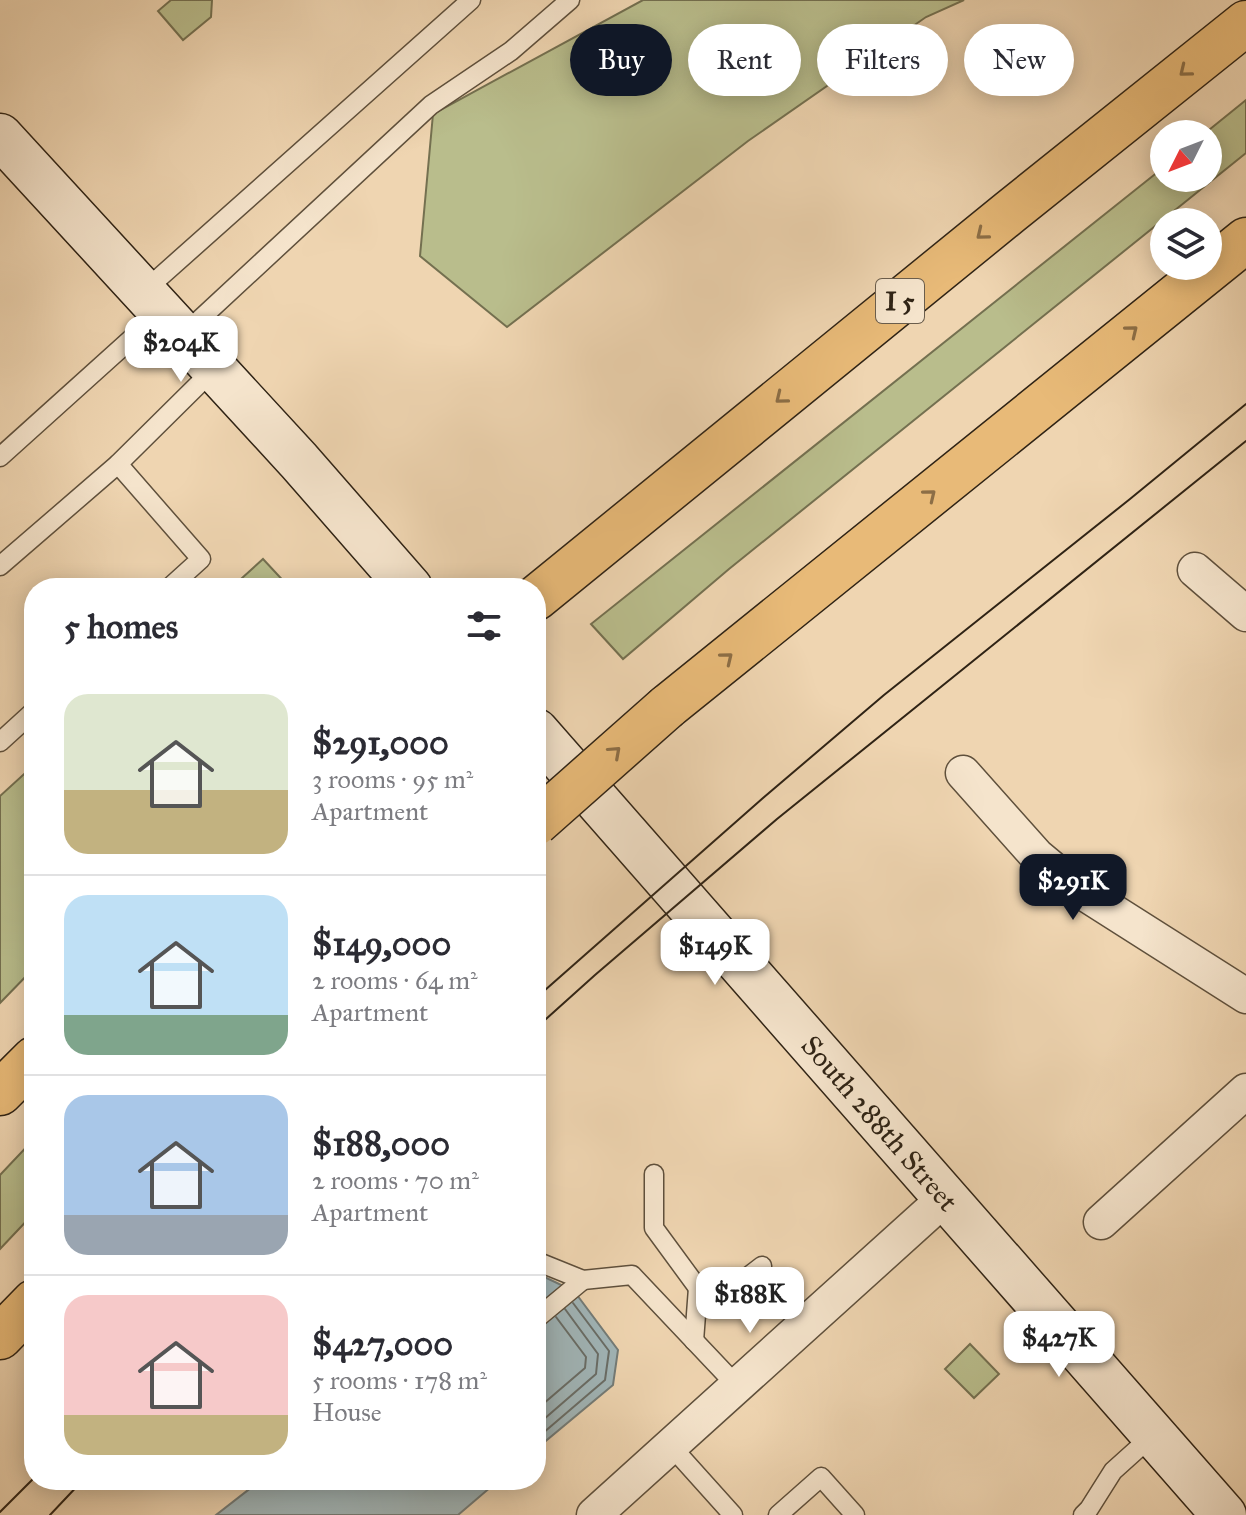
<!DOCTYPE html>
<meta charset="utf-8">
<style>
body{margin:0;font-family:"IM FELL Great Primer",serif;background:#f2f2f3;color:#2b2b33;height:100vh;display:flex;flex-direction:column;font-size:30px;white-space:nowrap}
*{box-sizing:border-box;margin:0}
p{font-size:26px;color:#7c7c81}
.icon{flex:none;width:44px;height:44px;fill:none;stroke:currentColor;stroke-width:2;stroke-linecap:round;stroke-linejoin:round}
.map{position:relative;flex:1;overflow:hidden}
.sheet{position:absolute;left:24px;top:578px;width:522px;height:912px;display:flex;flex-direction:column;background:#fff;border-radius:32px;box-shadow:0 4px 20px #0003}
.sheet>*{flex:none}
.top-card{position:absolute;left:570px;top:24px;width:556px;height:72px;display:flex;gap:16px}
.needle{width:52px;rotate:228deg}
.tools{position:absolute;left:1150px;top:120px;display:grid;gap:16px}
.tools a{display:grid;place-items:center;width:72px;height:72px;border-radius:50%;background:#fff;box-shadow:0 4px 20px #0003;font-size:40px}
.price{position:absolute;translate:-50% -68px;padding:0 18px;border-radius:16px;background:#fff;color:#222;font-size:26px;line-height:52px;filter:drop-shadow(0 2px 4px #0008)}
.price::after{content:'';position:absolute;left:50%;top:48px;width:24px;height:18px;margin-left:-12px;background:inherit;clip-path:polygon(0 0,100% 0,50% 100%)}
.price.active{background:#111827;color:#fff}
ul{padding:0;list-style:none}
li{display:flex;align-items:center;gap:24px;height:200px;padding:0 40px}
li+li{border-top:2px solid #e1e1e2}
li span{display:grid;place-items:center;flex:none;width:224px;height:160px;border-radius:24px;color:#555}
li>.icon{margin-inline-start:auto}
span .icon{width:96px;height:96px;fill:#fffc;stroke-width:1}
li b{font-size:34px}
h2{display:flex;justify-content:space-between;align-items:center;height:96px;padding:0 40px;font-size:34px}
.chip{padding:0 28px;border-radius:36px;background:#fff;box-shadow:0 4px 20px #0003;font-size:28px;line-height:72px}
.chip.active{background:#111827;color:#fff}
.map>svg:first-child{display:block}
.green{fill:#b9bd8c;stroke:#747050;stroke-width:2}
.water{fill:#a0b5b8;stroke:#737b77;stroke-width:2}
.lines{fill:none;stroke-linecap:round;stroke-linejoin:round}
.shore{stroke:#686c66;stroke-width:2}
.service-casing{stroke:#5f503c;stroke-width:21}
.minor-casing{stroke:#5f503c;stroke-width:37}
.secondary-casing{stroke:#2f2315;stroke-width:47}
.motorway-casing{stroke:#2f2315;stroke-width:47}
.service{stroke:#f5e4cc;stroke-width:18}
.minor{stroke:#f5e4cc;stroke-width:34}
.secondary{stroke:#f5e4cc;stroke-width:44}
.motorway{stroke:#e8ba78;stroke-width:44}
.tram{stroke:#2f2315;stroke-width:2}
.motorway-bridge-casing{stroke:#2f2315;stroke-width:47;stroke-linecap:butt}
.motorway-bridge{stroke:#e8ba78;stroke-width:44}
.oneway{stroke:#8c6e46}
.labels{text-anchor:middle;stroke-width:7;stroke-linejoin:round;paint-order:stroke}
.shield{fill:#f5e4cc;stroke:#6a5d4c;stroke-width:2}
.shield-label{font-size:26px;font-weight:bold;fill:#2f2315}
.street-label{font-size:28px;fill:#2f2315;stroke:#f5e4cc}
</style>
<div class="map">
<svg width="1246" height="1515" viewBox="0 0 1246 1515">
<rect width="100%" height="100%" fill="#efd5b1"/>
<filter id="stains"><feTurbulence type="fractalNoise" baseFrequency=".0025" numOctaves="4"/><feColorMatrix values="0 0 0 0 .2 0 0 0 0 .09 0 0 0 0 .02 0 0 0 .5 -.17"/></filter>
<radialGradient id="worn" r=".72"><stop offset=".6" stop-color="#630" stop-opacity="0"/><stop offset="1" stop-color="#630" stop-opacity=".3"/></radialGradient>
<g class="green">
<path d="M 171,0 L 212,0 L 211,17 L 183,40 L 158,11 Z"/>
<path d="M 643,0 L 964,0 L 926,17 L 748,141 L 507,327 L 420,256 L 433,114 Z"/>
<path d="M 1246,100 L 1246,153 L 729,569 L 623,659 L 591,624 L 1164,167 L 1164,178 L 1208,178 L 1208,134 L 1204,134 Z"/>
<path d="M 263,559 L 290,588 L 231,588 Z"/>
<path d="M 34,765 L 34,968 L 0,1003 L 0,796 Z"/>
<path d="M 34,1139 L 34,1213 L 0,1249 L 0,1175 Z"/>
<path d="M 970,1344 L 999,1374 L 974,1398 L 945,1369 Z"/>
</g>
<g class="water">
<path d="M 536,1273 L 574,1291 L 618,1350 L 613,1385 L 536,1449 Z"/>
<path d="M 261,1480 L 499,1480 L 458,1515 L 216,1515 Z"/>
</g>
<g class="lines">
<g class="shore">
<path d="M 536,1410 L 585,1368 L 586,1357 L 556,1317"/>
<path d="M 536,1426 L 596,1374 L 598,1354 L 565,1309"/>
<path d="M 536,1439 L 605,1380 L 609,1351 L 573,1303"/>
</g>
<defs>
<g id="service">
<path d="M 142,293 L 471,0"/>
<path d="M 183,335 L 431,105 L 511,51 L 570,0"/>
<path d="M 0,457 L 161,312"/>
<path d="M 118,464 L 201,559 L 169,588"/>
<path d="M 0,566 L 118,464 L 214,369"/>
<path d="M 0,742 L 34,711"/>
<path d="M 654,1174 L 654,1228 L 698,1288 L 732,1289 L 762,1266"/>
<path d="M 536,1261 L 583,1280 L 632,1275 L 737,1386"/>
<path d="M 536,1319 L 583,1280"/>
<path d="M 694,1341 L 698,1288"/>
<path d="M 671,1446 L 733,1515"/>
<path d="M 778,1515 L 821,1477 L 855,1515"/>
<path d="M 1083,1515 L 1089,1509 L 1113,1471 L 1153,1435"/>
</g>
<g id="minor">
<path d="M 1195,570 L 1246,614"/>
<path d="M 963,773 L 1037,856 L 1073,886 L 1246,996"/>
<path d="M 1101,1222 L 1246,1091"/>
<path d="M 594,1515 L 945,1198"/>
</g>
<g id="secondary">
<path d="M 0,136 L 299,461 L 410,588"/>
<path d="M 536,731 L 1224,1515"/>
</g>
<g id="motorway">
<path d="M 536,598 L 1010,212 L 1246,23"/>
<path d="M 667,707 L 1246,240"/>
<path d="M 0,1093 L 34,1059"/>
<path d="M 0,1337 L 34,1302"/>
</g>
</defs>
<use href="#service" class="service-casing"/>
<use href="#minor" class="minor-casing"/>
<use href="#secondary" class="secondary-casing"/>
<use href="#motorway" class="motorway-casing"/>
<use href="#service" class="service"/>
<use href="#minor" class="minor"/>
<use href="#secondary" class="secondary"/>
<use href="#motorway" class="motorway"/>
<g class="tram">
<path d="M 536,998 L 763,798 L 884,695 L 1130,499 L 1246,404"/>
<path d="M 536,1028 L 595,975 L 777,819 L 1246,441"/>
<path d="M 0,1512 L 34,1478"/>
<path d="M 50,1515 L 83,1480"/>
</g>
<defs>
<path id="motorway-bridge" d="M 536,823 L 667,707"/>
</defs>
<use href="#motorway-bridge" class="motorway-bridge-casing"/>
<use href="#motorway-bridge" class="motorway-bridge"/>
</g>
<defs><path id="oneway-chevron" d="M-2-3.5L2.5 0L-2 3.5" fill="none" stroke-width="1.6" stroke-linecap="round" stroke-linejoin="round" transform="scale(2)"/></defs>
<g class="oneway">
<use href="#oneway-chevron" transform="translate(1185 71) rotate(141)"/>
<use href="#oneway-chevron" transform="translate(982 234) rotate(141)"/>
<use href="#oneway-chevron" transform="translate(1132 331) rotate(-39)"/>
<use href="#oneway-chevron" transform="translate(781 398) rotate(141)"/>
<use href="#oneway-chevron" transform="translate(930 495) rotate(-39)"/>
<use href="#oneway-chevron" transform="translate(727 658) rotate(-39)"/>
<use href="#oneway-chevron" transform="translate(615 752) rotate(-42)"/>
</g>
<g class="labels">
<rect class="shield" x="876" y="279" width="48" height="44" rx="6"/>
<g class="shield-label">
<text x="900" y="310">I 5</text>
</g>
<g class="street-label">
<text transform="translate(880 1123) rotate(49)" y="10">South 288th Street</text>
</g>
</g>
<rect width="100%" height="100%" filter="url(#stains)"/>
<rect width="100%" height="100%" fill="url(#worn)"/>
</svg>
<div class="tools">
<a><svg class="needle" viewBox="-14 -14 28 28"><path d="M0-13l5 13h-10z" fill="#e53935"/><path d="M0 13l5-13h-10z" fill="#7c7c81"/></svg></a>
<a><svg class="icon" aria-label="layers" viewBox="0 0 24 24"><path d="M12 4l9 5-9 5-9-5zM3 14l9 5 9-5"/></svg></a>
</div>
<b class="price" style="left:181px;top:384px">$204K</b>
<b class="price active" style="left:1073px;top:922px">$291K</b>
<b class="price" style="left:715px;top:987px">$149K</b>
<b class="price" style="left:750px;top:1335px">$188K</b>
<b class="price" style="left:1059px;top:1379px">$427K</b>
<div class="top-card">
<a class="chip active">Buy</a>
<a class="chip">Rent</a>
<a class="chip">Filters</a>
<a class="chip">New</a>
</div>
<section class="sheet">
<h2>5 homes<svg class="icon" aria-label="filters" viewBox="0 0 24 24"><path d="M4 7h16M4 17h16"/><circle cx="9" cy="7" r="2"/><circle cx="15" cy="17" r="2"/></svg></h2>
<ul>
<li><span style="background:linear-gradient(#dfe7d0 60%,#c2b280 0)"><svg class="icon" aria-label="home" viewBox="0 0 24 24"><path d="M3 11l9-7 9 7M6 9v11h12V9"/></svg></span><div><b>$291,000</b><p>3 rooms · 95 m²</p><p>Apartment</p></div></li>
<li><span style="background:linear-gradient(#bfe0f5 75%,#7fa58c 0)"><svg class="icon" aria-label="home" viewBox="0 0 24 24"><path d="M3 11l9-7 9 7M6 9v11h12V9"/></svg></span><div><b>$149,000</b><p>2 rooms · 64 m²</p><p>Apartment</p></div></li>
<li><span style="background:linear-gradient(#a9c7e8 75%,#9aa5b1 0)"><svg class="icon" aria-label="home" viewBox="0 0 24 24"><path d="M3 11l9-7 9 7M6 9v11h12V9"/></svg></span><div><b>$188,000</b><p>2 rooms · 70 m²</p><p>Apartment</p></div></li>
<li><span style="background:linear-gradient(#f6c9c9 75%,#c2b280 0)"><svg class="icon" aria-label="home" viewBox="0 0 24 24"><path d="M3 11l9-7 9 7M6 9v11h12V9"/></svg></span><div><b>$427,000</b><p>5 rooms · 178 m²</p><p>House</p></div></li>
</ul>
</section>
</div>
